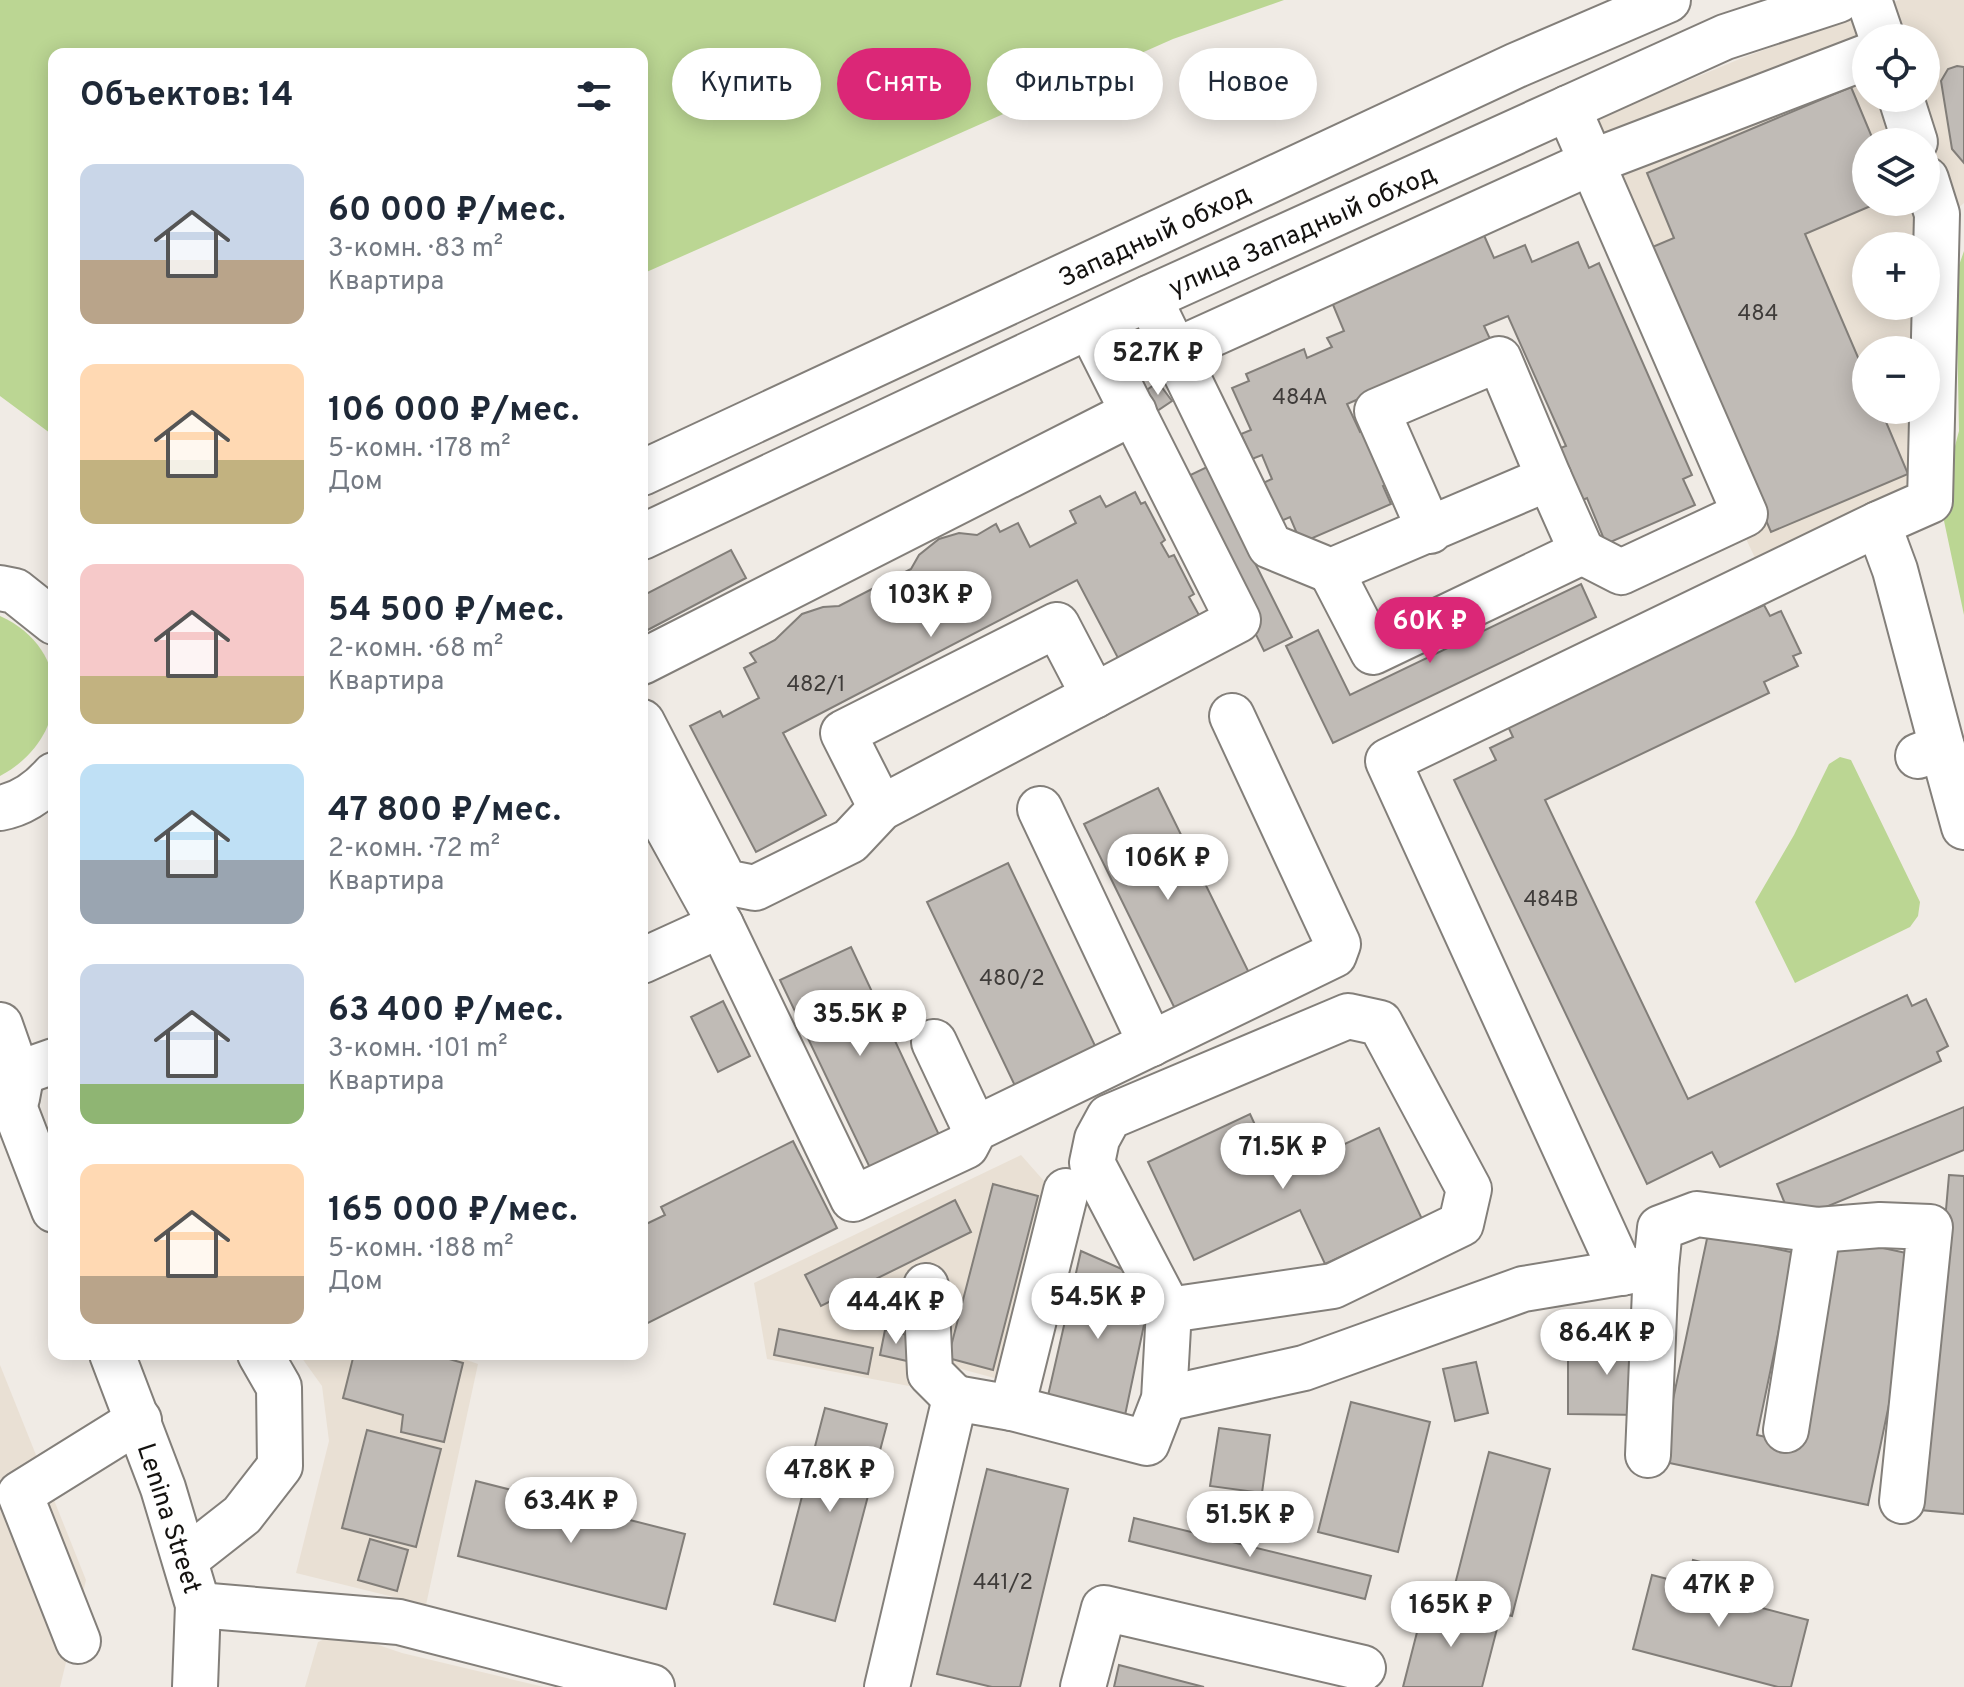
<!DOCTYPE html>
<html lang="ru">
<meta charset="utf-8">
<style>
body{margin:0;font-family:Overpass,sans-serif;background:#f6f6f7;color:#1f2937;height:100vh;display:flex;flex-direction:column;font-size:30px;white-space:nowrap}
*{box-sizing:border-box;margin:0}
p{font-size:26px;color:#747a83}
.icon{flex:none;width:44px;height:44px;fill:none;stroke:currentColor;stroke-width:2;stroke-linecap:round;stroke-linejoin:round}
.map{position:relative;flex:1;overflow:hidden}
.panel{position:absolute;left:48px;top:48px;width:600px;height:1312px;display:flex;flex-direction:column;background:#fff;border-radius:16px;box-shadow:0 4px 20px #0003}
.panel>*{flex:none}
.top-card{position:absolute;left:672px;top:48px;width:760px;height:72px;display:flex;gap:16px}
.fabs{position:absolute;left:1852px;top:24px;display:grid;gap:16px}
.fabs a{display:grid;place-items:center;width:88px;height:88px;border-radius:50%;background:#fff;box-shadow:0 4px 20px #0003;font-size:40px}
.price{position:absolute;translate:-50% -68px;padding:0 18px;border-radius:28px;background:#fff;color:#222;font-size:26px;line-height:52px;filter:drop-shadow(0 2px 4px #0008)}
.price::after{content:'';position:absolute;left:50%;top:48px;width:24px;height:18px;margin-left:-12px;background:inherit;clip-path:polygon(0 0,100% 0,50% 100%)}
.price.active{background:#db2777;color:#fff}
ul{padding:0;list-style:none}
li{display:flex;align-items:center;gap:24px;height:200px;padding:0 32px}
li span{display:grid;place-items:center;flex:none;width:224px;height:160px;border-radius:16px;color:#555}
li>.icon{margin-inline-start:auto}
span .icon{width:96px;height:96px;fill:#fffc;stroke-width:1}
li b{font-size:34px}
h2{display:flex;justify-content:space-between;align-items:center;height:96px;padding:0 32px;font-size:34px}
.chip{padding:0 28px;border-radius:36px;background:#fff;box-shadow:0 4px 20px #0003;font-size:28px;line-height:72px}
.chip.active{background:#db2777;color:#fff}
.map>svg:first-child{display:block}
.built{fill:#e9e0d4;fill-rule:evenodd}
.green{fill:#bbd693}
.building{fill:#c0bbb6;stroke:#827e79;stroke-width:2}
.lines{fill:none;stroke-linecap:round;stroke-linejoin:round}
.minor-casing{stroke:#837f7a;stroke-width:48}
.major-casing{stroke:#837f7a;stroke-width:48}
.minor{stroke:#fff;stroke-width:44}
.major{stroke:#fff;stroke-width:44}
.labels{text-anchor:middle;stroke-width:6;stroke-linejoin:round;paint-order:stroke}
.number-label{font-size:22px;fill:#3f3c3a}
.street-label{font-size:26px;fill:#141210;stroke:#fff}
</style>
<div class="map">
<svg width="1964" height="1687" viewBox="0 0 1964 1687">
<rect width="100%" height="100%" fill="#f0ebe5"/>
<g class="built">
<path d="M 1899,0 L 1964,0 L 1964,203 L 1924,237 L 1923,246 L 1866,246 L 1866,306 L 1921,306 L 1919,350 L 1866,350 L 1866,410 L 1917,410 L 1914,485 L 1756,560 L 1556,136 L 1742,58 ZM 1866,38 L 1926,38 L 1926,98 L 1866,98 ZM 1866,142 L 1926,142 L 1926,202 L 1866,202 Z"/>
<path d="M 1021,1155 L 1044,1181 L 998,1379 L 921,1358 L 909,1386 L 767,1359 L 754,1283 Z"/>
<path d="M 299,1354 L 450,1354 L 478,1364 L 426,1605 L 296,1573 L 329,1441 L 322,1386 Z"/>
<path d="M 0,1365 L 86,1580 L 60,1687 L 0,1687 Z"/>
<path d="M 340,1632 L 402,1653 L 544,1687 L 305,1687 L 318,1642 Z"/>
</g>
<g class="green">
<path d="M 0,0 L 1284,0 L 1173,39 L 642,274 L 642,54 L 54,54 L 54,436 L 0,396 Z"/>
<path d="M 1964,251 L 1964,615 L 1940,502 L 1959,431 L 1956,274 Z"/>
<path d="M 0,616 C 75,650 70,739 0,776 Z"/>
<path d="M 1840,757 L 1851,760 L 1920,902 L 1918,916 L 1910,927 L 1795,983 L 1755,902 L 1794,835 L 1829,764 Z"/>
</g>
<g class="building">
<path d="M 1957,66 L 1964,67 L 1964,163 L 1952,149 L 1941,81 L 1948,69 Z"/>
<path d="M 1851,87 L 1874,142 L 1866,142 L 1866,202 L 1880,202 L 1805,234 L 1866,376 L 1866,410 L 1881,410 L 1908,474 L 1771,532 L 1650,248 L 1674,238 L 1647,173 Z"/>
<path d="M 1483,233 L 1494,258 L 1525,245 L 1532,262 L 1578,242 L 1589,268 L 1599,263 L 1692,475 L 1683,479 L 1695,505 L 1606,544 L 1587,498 L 1578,502 L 1555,450 L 1566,446 L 1508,316 L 1484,326 L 1491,341 L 1347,404 L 1360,432 L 1368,428 L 1392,482 L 1383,486 L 1391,504 L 1301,543 L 1290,517 L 1279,522 L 1263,483 L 1272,479 L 1262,455 L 1252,459 L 1241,434 L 1251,430 L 1232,388 L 1249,381 L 1246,374 L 1304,349 L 1307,358 L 1332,347 L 1327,338 L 1344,331 L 1331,300 Z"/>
<path d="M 1158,382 L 1172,401 L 1157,411 L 1144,392 Z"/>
<path d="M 1207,467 L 1292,637 L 1264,651 L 1180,480 Z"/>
<path d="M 1135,492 L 1141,504 L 1145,502 L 1165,540 L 1161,543 L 1169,557 L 1174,555 L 1194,594 L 1189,597 L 1199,615 L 1118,658 L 1077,580 L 783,733 L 826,815 L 756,852 L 690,726 L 720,711 L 723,717 L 759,698 L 744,668 L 756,662 L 750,653 L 775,640 L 802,614 L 823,607 L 839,606 L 911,569 L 919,555 L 939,539 L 959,533 L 977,535 L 996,524 L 1000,532 L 1018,523 L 1030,547 L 1076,523 L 1070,511 L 1100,496 L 1106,507 Z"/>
<path d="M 731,550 L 746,578 L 642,633 L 642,596 Z"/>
<path d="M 1581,584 L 1596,617 L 1333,743 L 1286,646 L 1318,630 L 1350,695 Z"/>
<path d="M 1764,605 L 1770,616 L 1781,611 L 1801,653 L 1793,656 L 1798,666 L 1764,682 L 1769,693 L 1545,800 L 1688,1099 L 1907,995 L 1912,1006 L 1926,999 L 1948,1046 L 1937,1052 L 1941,1061 L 1720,1167 L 1712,1152 L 1647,1184 L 1454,780 L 1496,760 L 1490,748 L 1513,737 L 1504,718 L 1728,610 L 1733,619 Z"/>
<path d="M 1158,788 L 1253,981 L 1179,1017 L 1084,824 Z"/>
<path d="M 1008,863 L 1098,1052 L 1017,1090 L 927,902 Z"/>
<path d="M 851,947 L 940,1137 L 871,1170 L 780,980 Z"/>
<path d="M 723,1001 L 750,1056 L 718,1072 L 691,1017 Z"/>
<path d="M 1964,1107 L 1964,1150 L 1792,1221 L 1777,1184 Z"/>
<path d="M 1250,1114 L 1278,1175 L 1379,1128 L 1422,1219 L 1325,1264 L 1300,1210 L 1194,1260 L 1148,1162 Z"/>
<path d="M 793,1141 L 837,1228 L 642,1326 L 642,1226 L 665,1215 L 661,1207 Z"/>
<path d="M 1949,1175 L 1964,1176 L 1964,1514 L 1920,1510 Z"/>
<path d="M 993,1184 L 1038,1196 L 993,1370 L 948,1358 Z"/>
<path d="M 955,1200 L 971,1232 L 821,1306 L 805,1275 Z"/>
<path d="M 1708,1234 L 1795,1253 L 1757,1435 L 1793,1443 L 1837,1238 L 1920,1256 L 1868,1505 L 1660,1461 Z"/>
<path d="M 1081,1251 L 1124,1270 L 1145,1320 L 1124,1420 L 1047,1400 Z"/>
<path d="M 779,1329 L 873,1348 L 868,1374 L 774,1355 Z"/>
<path d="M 885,1330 L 912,1336 L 907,1361 L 880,1355 Z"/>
<path d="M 1612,1332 L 1643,1333 L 1642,1415 L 1568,1414 L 1568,1357 Z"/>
<path d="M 354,1354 L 432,1354 L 463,1363 L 444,1442 L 401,1432 L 403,1415 L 343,1398 Z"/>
<path d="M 1476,1362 L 1488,1413 L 1455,1421 L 1443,1369 Z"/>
<path d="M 1351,1402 L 1430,1422 L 1398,1552 L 1318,1532 Z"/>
<path d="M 825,1408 L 887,1424 L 835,1621 L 774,1604 Z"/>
<path d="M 1219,1428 L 1270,1435 L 1262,1493 L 1210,1486 Z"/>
<path d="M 367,1430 L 441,1449 L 416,1547 L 342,1528 Z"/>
<path d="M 1489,1452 L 1550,1469 L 1512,1616 L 1451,1600 Z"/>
<path d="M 987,1469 L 1068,1489 L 1020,1687 L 992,1687 L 937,1674 Z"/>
<path d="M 476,1481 L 685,1534 L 666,1609 L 458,1556 Z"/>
<path d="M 1134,1518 L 1371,1576 L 1365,1599 L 1129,1541 Z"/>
<path d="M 370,1539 L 408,1550 L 397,1591 L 358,1580 Z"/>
<path d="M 1693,1560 L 1727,1569 L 1720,1597 L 1808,1620 L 1791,1687 L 1778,1687 L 1633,1649 L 1652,1575 L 1687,1584 Z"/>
<path d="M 1425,1601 L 1499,1621 L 1482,1687 L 1403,1687 Z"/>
<path d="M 1119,1665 L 1204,1687 L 1114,1687 Z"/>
</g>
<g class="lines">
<defs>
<g id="minor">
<path d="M 1869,0 L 1882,38"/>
<path d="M 1901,98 L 1915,142"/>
<path d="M 1568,108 L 1745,514 L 1621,572 L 1582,552"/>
<path d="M 1149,298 L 1270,546 L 1331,571 L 1549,478 L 1499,359 L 1377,411 L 1430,531"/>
<path d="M 1175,351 L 1592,162 L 1866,57"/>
<path d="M 1331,571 L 1373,652 L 1582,552 L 1549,478"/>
<path d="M 642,662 L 1134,412"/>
<path d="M 642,722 L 725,882 L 755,888 L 850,841 L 881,808 L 1238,620 L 1090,327"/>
<path d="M 1942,747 L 1964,827"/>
<path d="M 1918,756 L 1942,747 L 1895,570 L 1878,524 L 1930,501 L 1937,214 L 1926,179"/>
<path d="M 642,782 L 721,925 L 853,1199 L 966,1146 L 975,1129 L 1334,955 L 1338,944 L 1232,716"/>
<path d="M 881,808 L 843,733 L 1057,625 L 1094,696"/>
<path d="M 1040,809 L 1151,1044"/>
<path d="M 642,961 L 721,925"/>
<path d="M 0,1025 L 20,1082 L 17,1098"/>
<path d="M 934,1042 L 975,1129"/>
<path d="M 0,1070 L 54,1210"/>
<path d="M 17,1074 L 54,1061"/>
<path d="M 1622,1273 L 1388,761 L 1878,524"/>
<path d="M 926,1286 L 930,1373 L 955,1398"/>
<path d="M 112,1354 L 163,1488 L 198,1605 L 195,1687"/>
<path d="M 1164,1399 L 1304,1368 L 1523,1289 L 1656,1267 L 1660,1228 L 1697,1214 L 1818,1230 L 1880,1225 L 1930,1227 L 1902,1501"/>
<path d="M 1012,1408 L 1147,1443 L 1164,1399 L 1169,1310 L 1092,1163 L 1097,1139 L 1109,1117 L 1348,1016 L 1380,1023 L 1469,1189 L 1461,1224 L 1333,1286 L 1169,1310"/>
<path d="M 1786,1430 L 1818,1230"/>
<path d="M 1648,1455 L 1656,1267"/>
<path d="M 186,1559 L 242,1515 L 280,1466 L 279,1387 L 260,1354"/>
<path d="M 198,1605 L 399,1622 L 652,1687"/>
<path d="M 78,1641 L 20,1494 L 139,1420"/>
<path d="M 887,1687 L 955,1398 L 1012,1408 L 1066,1191"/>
<path d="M 1083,1687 L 1104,1608 L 1363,1668"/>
</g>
<g id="major">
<path d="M 642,473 L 1517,65 L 1668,0"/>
<path d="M 642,537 L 1149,298 L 1568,108 L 1725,37 L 1838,0"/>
<path d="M 0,588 L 15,591 L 54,622"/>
<path d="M 0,808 C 22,804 40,791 54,775"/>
</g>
</defs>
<use href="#minor" class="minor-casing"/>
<use href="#major" class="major-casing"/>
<use href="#minor" class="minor"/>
<use href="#major" class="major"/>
</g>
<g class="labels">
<g class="number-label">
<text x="1758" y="320">484</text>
<text x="1300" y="404">484А</text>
<text x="816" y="691">482/1</text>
<text x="1551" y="906">484В</text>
<text x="1012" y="985">480/2</text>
<text x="1003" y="1589">441/2</text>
</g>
<g class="street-label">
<text transform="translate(1302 230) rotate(-24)" y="9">улица Западный обход</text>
<text transform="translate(1154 235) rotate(-25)" y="9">Западный обход</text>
<text transform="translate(170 1518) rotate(72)" y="9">Lenina Street</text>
</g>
</g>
</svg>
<div class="fabs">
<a><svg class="icon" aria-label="locate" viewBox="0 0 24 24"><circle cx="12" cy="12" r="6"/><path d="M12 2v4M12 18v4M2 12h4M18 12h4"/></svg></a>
<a><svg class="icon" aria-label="layers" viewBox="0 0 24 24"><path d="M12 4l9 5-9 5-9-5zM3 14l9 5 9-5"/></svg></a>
<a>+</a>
<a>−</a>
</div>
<b class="price" style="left:1158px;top:397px">52.7K ₽</b>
<b class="price" style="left:931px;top:639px">103K ₽</b>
<b class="price active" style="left:1430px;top:665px">60K ₽</b>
<b class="price" style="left:1168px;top:902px">106K ₽</b>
<b class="price" style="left:860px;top:1058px">35.5K ₽</b>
<b class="price" style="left:1283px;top:1191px">71.5K ₽</b>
<b class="price" style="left:1098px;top:1341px">54.5K ₽</b>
<b class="price" style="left:896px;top:1346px">44.4K ₽</b>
<b class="price" style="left:1607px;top:1377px">86.4K ₽</b>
<b class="price" style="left:830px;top:1514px">47.8K ₽</b>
<b class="price" style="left:571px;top:1545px">63.4K ₽</b>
<b class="price" style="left:1250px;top:1559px">51.5K ₽</b>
<b class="price" style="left:1719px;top:1629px">47K ₽</b>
<b class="price" style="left:1451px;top:1649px">165K ₽</b>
<div class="top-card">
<a class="chip">Купить</a>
<a class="chip active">Снять</a>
<a class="chip">Фильтры</a>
<a class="chip">Новое</a>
</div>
<section class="panel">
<h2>Объектов: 14<svg class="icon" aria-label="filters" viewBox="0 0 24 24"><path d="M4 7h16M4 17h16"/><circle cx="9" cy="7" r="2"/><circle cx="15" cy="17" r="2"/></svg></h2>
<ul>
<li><span style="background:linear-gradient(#c9d6e8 60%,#b9a48a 0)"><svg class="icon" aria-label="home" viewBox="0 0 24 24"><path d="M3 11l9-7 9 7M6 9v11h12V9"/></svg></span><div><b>60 000 ₽/мес.</b><p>3-комн. · 83 m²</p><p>Квартира</p></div></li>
<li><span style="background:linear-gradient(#ffd9b3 60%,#c2b280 0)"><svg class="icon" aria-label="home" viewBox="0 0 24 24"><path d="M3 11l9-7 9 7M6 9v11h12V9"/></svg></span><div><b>106 000 ₽/мес.</b><p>5-комн. · 178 m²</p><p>Дом</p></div></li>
<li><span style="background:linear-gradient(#f6c9c9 70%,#c2b280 0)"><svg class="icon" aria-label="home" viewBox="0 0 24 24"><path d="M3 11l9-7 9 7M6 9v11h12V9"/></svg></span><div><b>54 500 ₽/мес.</b><p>2-комн. · 68 m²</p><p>Квартира</p></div></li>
<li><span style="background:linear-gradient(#bfe0f5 60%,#9aa5b1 0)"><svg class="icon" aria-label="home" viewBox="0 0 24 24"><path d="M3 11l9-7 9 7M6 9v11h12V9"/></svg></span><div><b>47 800 ₽/мес.</b><p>2-комн. · 72 m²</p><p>Квартира</p></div></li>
<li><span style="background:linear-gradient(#c9d6e8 75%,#8fb573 0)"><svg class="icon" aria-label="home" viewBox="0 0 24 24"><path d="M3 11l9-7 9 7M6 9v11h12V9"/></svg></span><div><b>63 400 ₽/мес.</b><p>3-комн. · 101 m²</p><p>Квартира</p></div></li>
<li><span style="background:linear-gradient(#ffd9b3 70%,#b9a48a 0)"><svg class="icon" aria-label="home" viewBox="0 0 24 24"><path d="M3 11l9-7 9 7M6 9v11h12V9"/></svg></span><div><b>165 000 ₽/мес.</b><p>5-комн. · 188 m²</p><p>Дом</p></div></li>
</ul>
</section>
</div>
